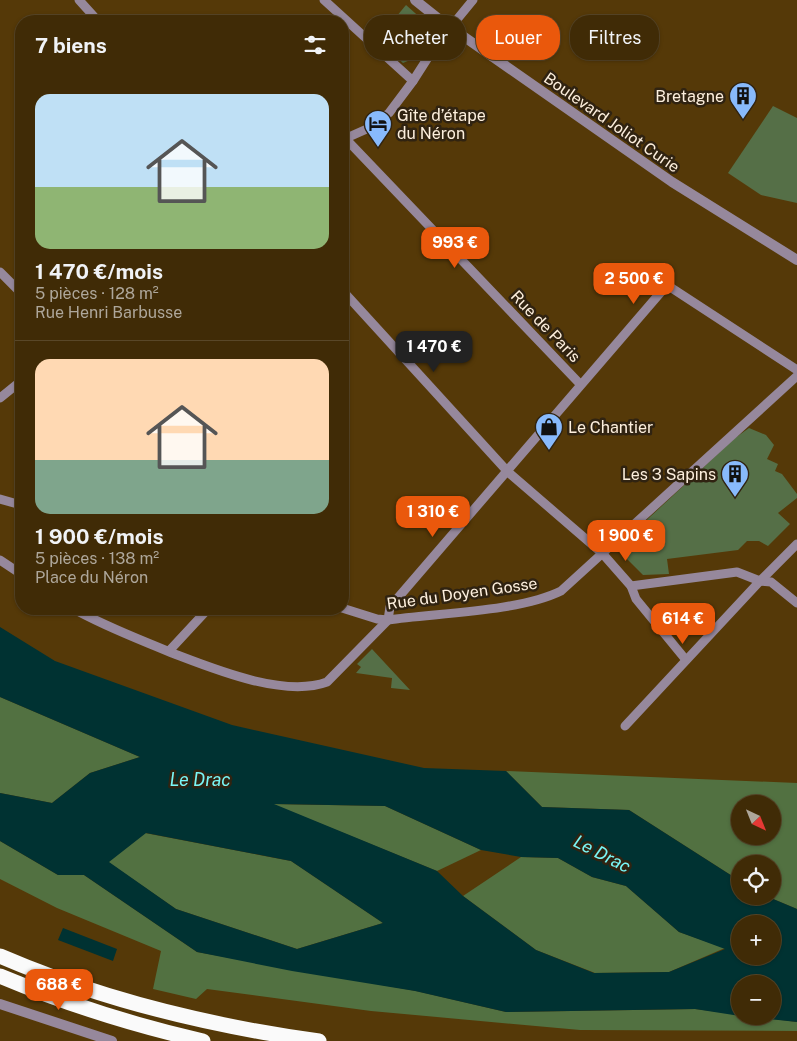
<!DOCTYPE html>
<html lang="fr">
<meta charset="utf-8">
<style>
body{margin:0;font-family:"Public Sans",sans-serif;background:#4b3714;color:#f1f3f6;height:100vh;display:flex;flex-direction:column;font-size:19px;white-space:nowrap}
*{box-sizing:border-box;margin:0}
p{font-size:16px;color:#aea79b}
.icon{flex:none;width:28px;height:28px;fill:none;stroke:currentColor;stroke-width:2;stroke-linecap:round;stroke-linejoin:round}
.map{position:relative;flex:1;overflow:hidden}
.drawer{position:absolute;left:15px;top:15px;width:334px;height:600px;display:flex;flex-direction:column;background:#402b06;border-radius:20px;box-shadow:0 1px 4px #0004,0 0 0 1px #594728}
.drawer>*{flex:none}
.top-card{position:absolute;left:364px;top:15px;width:358px;height:45px;display:flex;gap:10px}
.needle{width:32px;rotate:137deg}
.tools{position:absolute;left:731px;top:795px;display:grid;gap:10px}
.tools a{display:grid;place-items:center;width:50px;height:50px;border-radius:50%;background:#402b06;box-shadow:0 1px 4px #0004,0 0 0 1px #594728;font-size:25px}
.price{position:absolute;translate:-50% -42px;padding:0 11px;border-radius:10px;background:#ea580c;color:#fff;font-size:16px;line-height:32px;filter:drop-shadow(0 1px 2px #0008)}
.price::after{content:'';position:absolute;left:50%;top:30px;width:15px;height:11px;margin-left:-8px;background:inherit;clip-path:polygon(0 0,100% 0,50% 100%)}
.price.current{background:#222;color:#fff}
ul{padding:0;list-style:none}
li{display:grid;align-content:center;gap:10px;height:265px;padding:0 20px}
li+li{border-top:1px solid #594728}
li span{display:grid;place-items:center;height:155px;border-radius:15px;color:#555}
li>.icon{margin-inline-start:auto}
span .icon{width:90px;height:90px;fill:#fffc;stroke-width:1}
li b{font-size:21px}
h2{display:flex;justify-content:space-between;align-items:center;height:60px;padding:0 20px;font-size:21px}
.pill{padding:0 18px;border-radius:20px;background:#402b06;box-shadow:0 1px 4px #0004,0 0 0 1px #594728;font-size:18px;line-height:45px}
.pill.current{background:#ea580c;color:#fff}
.map>svg:first-child{display:block}
.green{fill:#556f47}
.forest{fill:#527141;fill-rule:evenodd}
.water{fill:#003232;fill-rule:evenodd}
.lines{fill:none;stroke-linecap:round;stroke-linejoin:round}
.minor{stroke:#96889c;stroke-width:9}
.tertiary{stroke:#96889c;stroke-width:10}
.motorway{stroke:#fafafa;stroke-width:15}
.labels{text-anchor:middle;stroke-width:5;stroke-linejoin:round;paint-order:stroke}
.poi-label{font-size:16px;fill:#fdefdd;stroke:#302311;text-anchor:end}
.street-label{font-size:16px;fill:#fdefdd;stroke:#302311}
.water-label{font-size:18px;font-style:italic;fill:#79f6f6;stroke:#302311}
</style>
<div class="map">
<svg width="797" height="1041" viewBox="0 0 797 1041">
<rect width="100%" height="100%" fill="#553908"/>
<g class="green">
<path d="M 406,5 L 433,29 L 415,58 L 403,63 L 377,40 Z"/>
<path d="M 773,106 L 797,118 L 797,203 L 761,195 L 728,173 Z"/>
<path d="M 749,428 L 766,435 L 774,445 L 767,459 L 778,464 L 775,471 L 782,474 L 797,494 L 797,498 L 778,513 L 790,524 L 768,546 L 759,541 L 747,541 L 738,550 L 667,559 L 669,574 L 643,575 L 622,554 L 623,542 L 735,438 Z"/>
<path d="M 372,649 L 410,690 L 391,688 L 392,678 L 356,673 L 361,667 L 357,664 Z"/>
</g>
<g class="forest">
<path d="M 0,697 L 140,757 L 90,773 L 52,803 L 0,793 Z"/>
<path d="M 506,771 L 797,783 L 797,909 L 766,896 L 772,896 L 772,864 L 740,864 L 740,881 L 629,810 L 542,807 ZM 740,804 L 772,804 L 772,836 L 740,836 Z"/>
<path d="M 272,804 L 385,806 L 481,850 L 437,871 Z"/>
<path d="M 145,833 L 291,861 L 383,923 L 297,949 L 176,909 L 108,862 Z"/>
<path d="M 0,841 L 58,875 L 84,875 L 197,952 L 416,991 L 506,1012 L 695,1009 L 797,1022 L 797,1031 L 580,1030 L 371,1011 L 207,989 L 196,999 L 153,989 L 161,951 L 57,908 L 0,879 Z"/>
<path d="M 521,857 L 558,858 L 592,877 L 626,886 L 679,932 L 725,948 L 669,972 L 595,973 L 536,950 L 463,896 Z"/>
</g>
<g class="water">
<path d="M 0,627 L 55,661 L 232,725 L 424,768 L 506,771 L 542,807 L 629,810 L 740,881 L 740,896 L 766,896 L 797,909 L 797,1022 L 742,1016 L 772,1016 L 772,984 L 740,984 L 740,1016 L 695,1009 L 506,1012 L 415,991 L 292,971 L 197,952 L 84,875 L 58,875 L 0,841 L 0,793 L 52,803 L 90,773 L 140,757 L 0,697 ZM 274,804 L 385,806 L 481,850 L 521,857 L 558,858 L 592,877 L 626,886 L 679,932 L 725,949 L 669,972 L 594,973 L 536,950 L 463,896 L 437,871 ZM 146,833 L 291,861 L 383,923 L 297,949 L 176,909 L 109,862 ZM 740,924 L 772,924 L 772,956 L 740,956 Z"/>
<path d="M 63,928 L 117,949 L 113,961 L 58,940 Z"/>
</g>
<g class="lines">
<g class="minor">
<path d="M 79,0 L 98,21"/>
<path d="M 324,0 L 413,81"/>
<path d="M 345,138 L 580,384"/>
<path d="M 342,140 L 369,128 L 389,113 L 413,81 L 436,45 L 473,0"/>
<path d="M 0,272 L 21,293"/>
<path d="M 342,290 L 508,472 L 602,553 L 631,586 L 636,599 L 686,660"/>
<path d="M 0,398 L 21,381"/>
<path d="M 0,499 L 21,505"/>
<path d="M 0,560 L 21,574"/>
<path d="M 631,586 L 737,572 L 760,581 L 771,582 L 797,603"/>
<path d="M 342,608 L 377,619 L 388,620 C 437,613 518,612 561,591 L 797,376"/>
<path d="M 74,609 C 106,627 139,639 172,653 C 214,669 284,698 327,682 L 388,620 L 390,607 L 667,285 L 797,370"/>
<path d="M 169,651 L 208,609"/>
<path d="M 625,726 L 760,581 L 797,544"/>
</g>
<g class="tertiary">
<path d="M 415,0 L 440,20 L 672,182 L 797,260"/>
<path d="M 0,1004 L 112,1041"/>
</g>
<g class="motorway">
<path d="M 0,956 C 102,1000 210,1026 319,1041"/>
<path d="M 0,976 C 66,1004 133,1025 203,1041"/>
</g>
</g>
<defs>
<symbol id="building-pin" viewBox="-11 -11 22 30"><path d="M0 17L-7.5 6A9.5 9.5 0 1 1 7.5 6Z" fill="#88bafc" stroke="#302311"/><path d="M-4-6H4V6H1V3H-1V6H-4ZM-2.5-4.3h1.7v1.8h-1.7ZM.8-4.3h1.7v1.8H.8ZM-2.5-1h1.7V.8h-1.7ZM.8-1h1.7V.8H.8Z" fill="#111"/></symbol>
<symbol id="hotel-pin" viewBox="-11 -11 22 30"><path d="M0 17L-7.5 6A9.5 9.5 0 1 1 7.5 6Z" fill="#88bafc" stroke="#302311"/><path d="M-6-4.5h1.5V1H6V5H4.5V3h-9V5H-6ZM-4 0a1.8 1.8 0 1 1 3.6 0ZM.5 0V-2.5h3Q6-2.5 6 0Z" fill="#111"/></symbol>
<symbol id="shop-pin" viewBox="-11 -11 22 30"><path d="M0 17L-7.5 6A9.5 9.5 0 1 1 7.5 6Z" fill="#88bafc" stroke="#302311"/><path d="M-5-2.5h2.3a2.7 3.5 0 0 1 5.4 0H5L5.5 6h-11ZM-1.5-2.5h3a1.5 2.3 0 0 0-3 0Z" fill="#111"/></symbol>
</defs>
<g fill-rule="evenodd">
<use href="#building-pin" x="727" y="80" width="32" height="43"/>
<use href="#hotel-pin" x="362" y="108" width="32" height="43"/>
<use href="#shop-pin" x="533" y="411" width="32" height="43"/>
<use href="#building-pin" x="719" y="458" width="32" height="43"/>
</g>
<g class="labels">
<g class="poi-label">
<text x="724" y="102">Bretagne</text>
<text x="397" y="121" text-anchor="start">Gîte d’étape<tspan x="397" dy="18">du Néron</tspan></text>
<text x="568" y="433" text-anchor="start">Le Chantier</text>
<text x="716" y="480">Les 3 Sapins</text>
</g>
<g class="street-label">
<text transform="translate(612 122) rotate(35)" y="6">Boulevard Joliot Curie</text>
<text transform="translate(546 326) rotate(46)" y="6">Rue de Paris</text>
<text transform="translate(462 593) rotate(-8)" y="6">Rue du Doyen Gosse</text>
</g>
<g class="water-label">
<text x="200" y="786">Le Drac</text>
<text transform="translate(602 854) rotate(27)" y="6">Le Drac</text>
</g>
</g>
</svg>
<div class="tools">
<a><svg class="needle" viewBox="-14 -14 28 28"><path d="M0-13l5 13h-10z" fill="#e53935"/><path d="M0 13l5-13h-10z" fill="#aea79b"/></svg></a>
<a><svg class="icon" aria-label="locate" viewBox="0 0 24 24"><circle cx="12" cy="12" r="6"/><path d="M12 2v4M12 18v4M2 12h4M18 12h4"/></svg></a>
<a>+</a>
<a>−</a>
</div>
<b class="price" style="left:455px;top:269px">993 €</b>
<b class="price" style="left:634px;top:305px">2 500 €</b>
<b class="price current" style="left:434px;top:373px">1 470 €</b>
<b class="price" style="left:433px;top:538px">1 310 €</b>
<b class="price" style="left:626px;top:562px">1 900 €</b>
<b class="price" style="left:683px;top:645px">614 €</b>
<b class="price" style="left:59px;top:1011px">688 €</b>
<div class="top-card">
<a class="pill">Acheter</a>
<a class="pill current">Louer</a>
<a class="pill">Filtres</a>
</div>
<section class="drawer">
<h2>7 biens<svg class="icon" aria-label="filters" viewBox="0 0 24 24"><path d="M4 7h16M4 17h16"/><circle cx="9" cy="7" r="2"/><circle cx="15" cy="17" r="2"/></svg></h2>
<ul>
<li><span style="background:linear-gradient(#bfe0f5 60%,#8fb573 0)"><svg class="icon" aria-label="home" viewBox="0 0 24 24"><path d="M3 11l9-7 9 7M6 9v11h12V9"/></svg></span><div><b>1 470 €/mois</b><p>5 pièces · 128 m²</p><p>Rue Henri Barbusse</p></div></li>
<li><span style="background:linear-gradient(#ffd9b3 65%,#7fa58c 0)"><svg class="icon" aria-label="home" viewBox="0 0 24 24"><path d="M3 11l9-7 9 7M6 9v11h12V9"/></svg></span><div><b>1 900 €/mois</b><p>5 pièces · 138 m²</p><p>Place du Néron</p></div></li>
</ul>
</section>
</div>
